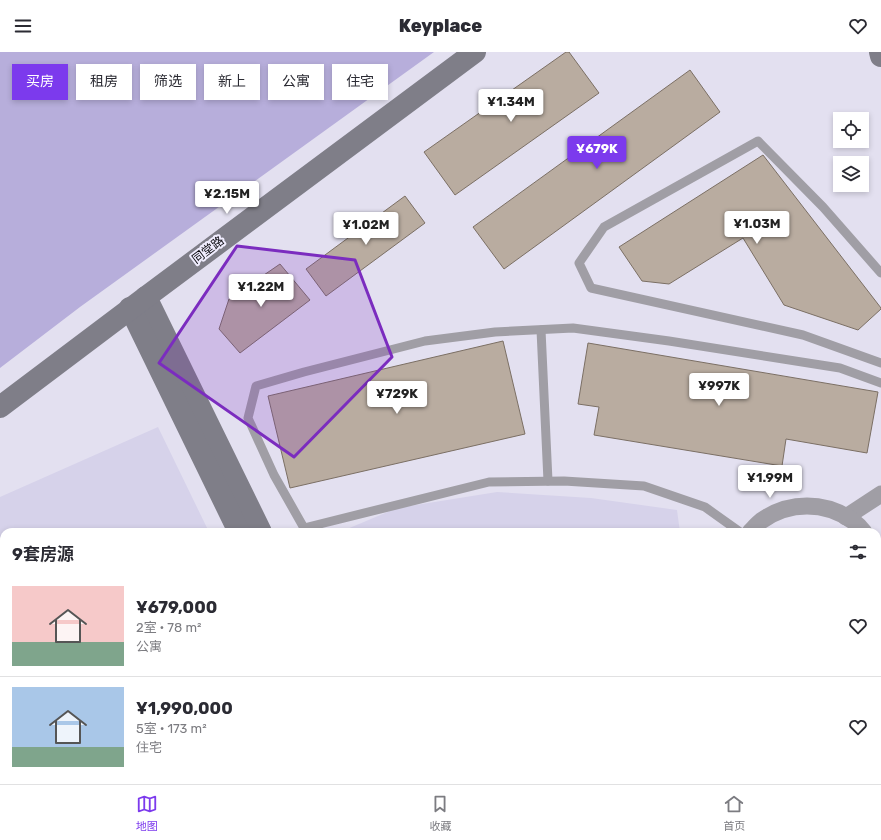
<!DOCTYPE html>
<html lang="zh">
<meta charset="utf-8">
<style>
body{margin:0;font-family:Rubik,"Noto Sans SC",sans-serif;background:#f2f2f3;color:#2b2b33;height:100vh;display:flex;flex-direction:column;font-size:15px;white-space:nowrap}
*{box-sizing:border-box;margin:0}
p{font-size:13px;color:#7c7c81}
.icon{flex:none;width:22px;height:22px;fill:none;stroke:currentColor;stroke-width:2;stroke-linecap:round;stroke-linejoin:round}
.map{position:relative;flex:1;overflow:hidden}
.sheet{position:absolute;left:0px;top:476px;width:881px;height:256px;display:flex;flex-direction:column;background:#fff;border-radius:12px 12px 0 0;box-shadow:0 2px 6px #0003}
.sheet>*{flex:none}
.banner{position:absolute;left:12px;top:12px;width:400px;height:36px;display:flex;gap:8px}
.buttons{position:absolute;left:833px;top:60px;display:grid;gap:8px}
.buttons a{display:grid;place-items:center;width:36px;height:36px;border-radius:0px;background:#fff;box-shadow:0 2px 6px #0003;font-size:20px}
.price{position:absolute;translate:-50% -34px;padding:0 9px;border-radius:4px;background:#fff;color:#222;font-size:13px;line-height:26px;filter:drop-shadow(0 1px 2px #0008)}
.price::after{content:'';position:absolute;left:50%;top:24px;width:12px;height:9px;margin-left:-6px;background:inherit;clip-path:polygon(0 0,100% 0,50% 100%)}
.price.active{background:#7c3aed;color:#fff}
ul{padding:0;list-style:none}
li{display:flex;align-items:center;gap:12px;height:100px;padding:0 12px}
li+li{border-top:1px solid #e1e1e2}
li span{display:grid;place-items:center;flex:none;width:112px;height:80px;border-radius:0px;color:#555}
li>.icon{margin-inline-start:auto}
span .icon{width:48px;height:48px;fill:#fffc;stroke-width:1}
li b{font-size:17px}
h2{display:flex;justify-content:space-between;align-items:center;height:48px;padding:0 12px;font-size:17px}
.pill{padding:0 14px;border-radius:0px;background:#fff;box-shadow:0 2px 6px #0003;font-size:14px;line-height:36px}
.pill.active{background:#7c3aed;color:#fff}
header{display:flex;justify-content:space-between;align-items:center;height:52px;padding:0 12px;background:#fff;font-size:18px;font-weight:800}
.tab-bar{display:flex;justify-content:space-around;align-items:center;height:56px;border-top:1px solid #e1e1e2;background:#fff;font-size:11px;color:#7c7c81}
.tab-bar a{display:grid;justify-items:center;gap:2px}
.tab-bar .active{color:#7c3aed}
.map>svg:first-child{display:block}
.built{fill:#d6d2ea}
.green{fill:#b7aedb}
.building{fill:#b9aca0;stroke:#7b6f64}
.lines{fill:none;stroke-linecap:round;stroke-linejoin:round}
.lane{stroke:#a09ea5;stroke-width:9}
.street{stroke:#a09ea5;stroke-width:17}
.secondary{stroke:#7f7e88;stroke-width:22}
.marked{fill:#7b2cbf;fill-opacity:0.2;stroke:#7b2cbf;stroke-width:3;stroke-linejoin:round}
.labels{text-anchor:middle;stroke-width:4;stroke-linejoin:round;paint-order:stroke}
.street-label{font-size:12px;fill:#0d0c11;stroke:#f0edfe}
</style>
<header><svg class="icon" aria-label="menu" viewBox="0 0 24 24"><path d="M4 6h16M4 12h16M4 18h16"/></svg>Keyplace<svg class="icon" aria-label="heart" viewBox="0 0 24 24"><path d="M12 20l-8-8c-3-5 5-10 8-4 3-6 11-1 8 4z"/></svg></header>
<div class="map">
<svg width="881" height="732" viewBox="0 0 881 732">
<rect width="100%" height="100%" fill="#e3e0f0"/>
<g class="built">
<path d="M 158,375 L 209,480 L 4,480 L 4,728 L 329,728 L 331,732 L 0,732 L 0,445 Z"/>
<path d="M 497,440 L 591,446 L 677,458 L 680,480 L 340,480 L 397,456 Z"/>
<path d="M 428,728 L 803,728 L 801,732 L 430,732 Z"/>
</g>
<g class="green">
<path d="M 0,0 L 434,0 L 80,255 L 0,316 Z"/>
<path d="M 881,626 L 881,732 L 865,732 L 866,728 L 877,728 L 877,632 Z"/>
</g>
<g class="building">
<path d="M 566,0 L 569,0 L 599,41 L 455,143 L 424,100 Z"/>
<path d="M 690,18 L 720,60 L 504,217 L 473,175 Z"/>
<path d="M 763,103 L 881,256 L 881,257 L 858,278 L 784,253 L 743,186 L 669,232 L 642,229 L 619,195 Z"/>
<path d="M 405,144 L 425,171 L 326,244 L 306,217 Z"/>
<path d="M 280,212 L 310,248 L 240,301 L 219,277 L 229,247 Z"/>
<path d="M 503,289 L 525,382 L 290,436 L 268,344 Z"/>
<path d="M 588,291 L 878,340 L 867,401 L 786,387 L 782,414 L 594,383 L 599,355 L 578,352 Z"/>
</g>
<g class="lines">
<g class="lane">
<path d="M 881,221 L 823,155 L 758,89 L 604,175 L 579,211 L 591,236 L 803,283 L 881,311"/>
<path d="M 541,278 L 548,429"/>
<path d="M 740,480 L 705,455 L 644,434 L 564,429 L 489,430 L 304,476 L 274,423 L 248,366 L 256,334 L 304,320 L 425,289 L 495,280 L 573,276 L 669,289 L 840,316 L 881,331"/>
<path d="M 422,728 L 424,732"/>
<path d="M 833,732 L 834,728"/>
</g>
<g class="street">
<path d="M 846,465 L 881,442"/>
<path d="M 750,480 C 754,476 757,472 761,469 C 789,449 825,449 853,469 C 857,472 861,476 864,480"/>
<path d="M 877,501 L 881,511"/>
<path d="M 877,558 L 881,545"/>
</g>
<g class="secondary">
<path d="M 880,0 L 881,4"/>
<path d="M 146,245 L 261,480"/>
<path d="M 130,256 L 239,480"/>
<path d="M 0,355 L 146,245 L 475,0"/>
<path d="M 360,728 L 362,732"/>
<path d="M 381,728 L 383,732"/>
</g>
</g>
<path class="marked" d="M 237,194 L 355,208 L 392,305 L 294,405 L 159,311 Z"/>
<g class="labels">
<g class="street-label">
<text transform="translate(208 198) rotate(-37)" y="4">同堂路</text>
</g>
</g>
</svg>
<div class="buttons">
<a><svg class="icon" aria-label="locate" viewBox="0 0 24 24"><circle cx="12" cy="12" r="6"/><path d="M12 2v4M12 18v4M2 12h4M18 12h4"/></svg></a>
<a><svg class="icon" aria-label="layers" viewBox="0 0 24 24"><path d="M12 4l9 5-9 5-9-5zM3 14l9 5 9-5"/></svg></a>
</div>
<b class="price" style="left:511px;top:71px">¥1.34M</b>
<b class="price active" style="left:597px;top:118px">¥679K</b>
<b class="price" style="left:227px;top:163px">¥2.15M</b>
<b class="price" style="left:757px;top:193px">¥1.03M</b>
<b class="price" style="left:366px;top:194px">¥1.02M</b>
<b class="price" style="left:261px;top:256px">¥1.22M</b>
<b class="price" style="left:719px;top:355px">¥997K</b>
<b class="price" style="left:397px;top:363px">¥729K</b>
<b class="price" style="left:770px;top:447px">¥1.99M</b>
<div class="banner">
<a class="pill active">买房</a>
<a class="pill">租房</a>
<a class="pill">筛选</a>
<a class="pill">新上</a>
<a class="pill">公寓</a>
<a class="pill">住宅</a>
</div>
<section class="sheet">
<h2>9套房源<svg class="icon" aria-label="filters" viewBox="0 0 24 24"><path d="M4 7h16M4 17h16"/><circle cx="9" cy="7" r="2"/><circle cx="15" cy="17" r="2"/></svg></h2>
<ul>
<li><span style="background:linear-gradient(#f6c9c9 70%,#7fa58c 0)"><svg class="icon" aria-label="home" viewBox="0 0 24 24"><path d="M3 11l9-7 9 7M6 9v11h12V9"/></svg></span><div><b>¥679,000</b><p>2室 · 78 m²</p><p>公寓</p></div><svg class="icon" aria-label="heart" viewBox="0 0 24 24"><path d="M12 20l-8-8c-3-5 5-10 8-4 3-6 11-1 8 4z"/></svg></li>
<li><span style="background:linear-gradient(#a9c7e8 75%,#7fa58c 0)"><svg class="icon" aria-label="home" viewBox="0 0 24 24"><path d="M3 11l9-7 9 7M6 9v11h12V9"/></svg></span><div><b>¥1,990,000</b><p>5室 · 173 m²</p><p>住宅</p></div><svg class="icon" aria-label="heart" viewBox="0 0 24 24"><path d="M12 20l-8-8c-3-5 5-10 8-4 3-6 11-1 8 4z"/></svg></li>
</ul>
</section>
</div>
<nav class="tab-bar">
<a class="active"><svg class="icon" aria-label="map" viewBox="0 0 24 24"><path d="M3 6l6-2 6 2 6-2v14l-6 2-6-2-6 2zM9 4v14M15 6v14"/></svg>地图</a>
<a><svg class="icon" aria-label="saved" viewBox="0 0 24 24"><path d="M7 4h10v16l-5-4-5 4z"/></svg>收藏</a>
<a><svg class="icon" aria-label="home" viewBox="0 0 24 24"><path d="M3 11l9-7 9 7M6 9v11h12V9"/></svg>首页</a>
</nav>
